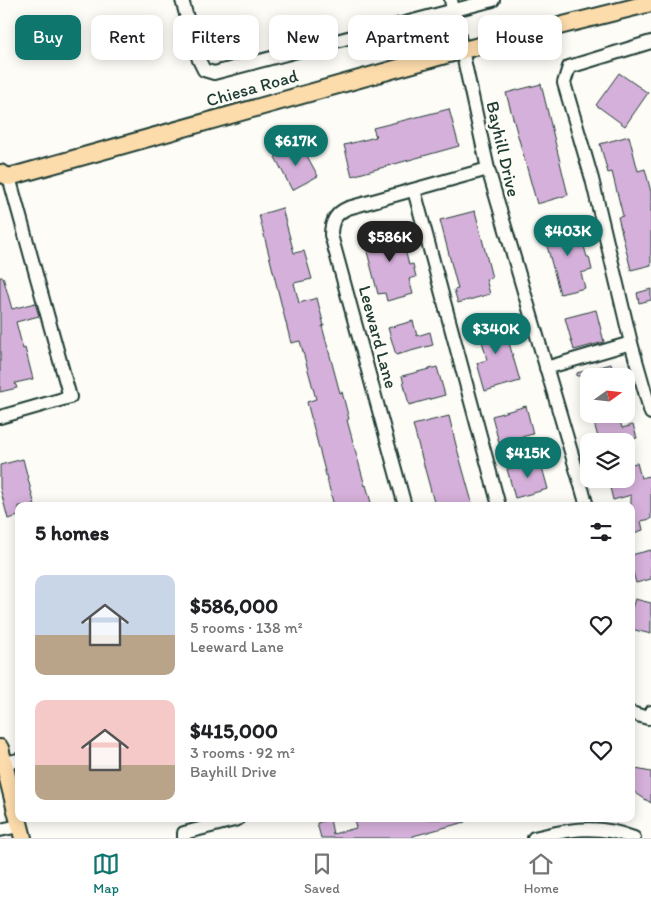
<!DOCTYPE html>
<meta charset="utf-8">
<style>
body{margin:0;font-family:Itim,sans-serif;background:#f6f6f6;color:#202124;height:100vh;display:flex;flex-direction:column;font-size:19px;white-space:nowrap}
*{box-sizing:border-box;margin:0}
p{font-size:16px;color:#757577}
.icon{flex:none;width:28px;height:28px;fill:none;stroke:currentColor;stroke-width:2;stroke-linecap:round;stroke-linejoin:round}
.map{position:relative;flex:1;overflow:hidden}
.drawer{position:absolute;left:15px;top:502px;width:620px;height:320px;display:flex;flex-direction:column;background:#fff;border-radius:10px;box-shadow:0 2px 12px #0003}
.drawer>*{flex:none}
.top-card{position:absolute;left:15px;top:15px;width:621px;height:45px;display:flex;gap:10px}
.needle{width:32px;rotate:75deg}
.fabs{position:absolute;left:580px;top:368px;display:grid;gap:10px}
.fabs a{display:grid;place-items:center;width:55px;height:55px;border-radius:10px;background:#fff;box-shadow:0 2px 12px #0003;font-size:25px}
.price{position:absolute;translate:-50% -42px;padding:0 11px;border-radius:18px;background:#0f766e;color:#fff;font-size:16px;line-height:32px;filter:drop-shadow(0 1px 2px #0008)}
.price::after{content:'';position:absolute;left:50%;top:30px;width:15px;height:11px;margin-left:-8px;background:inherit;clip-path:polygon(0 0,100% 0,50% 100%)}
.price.current{background:#222;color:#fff}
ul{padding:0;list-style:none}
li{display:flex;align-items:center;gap:15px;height:125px;padding:0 20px}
li span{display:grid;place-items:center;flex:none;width:140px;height:100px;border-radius:10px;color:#555}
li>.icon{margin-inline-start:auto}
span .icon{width:60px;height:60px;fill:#fffc;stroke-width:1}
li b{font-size:21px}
h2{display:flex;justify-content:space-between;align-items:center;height:60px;padding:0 20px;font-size:21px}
.tag{padding:0 18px;border-radius:10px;background:#fff;box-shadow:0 2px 12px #0003;font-size:18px;line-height:45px}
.tag.current{background:#0f766e;color:#fff}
.tabs{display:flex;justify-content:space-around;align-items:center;height:70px;border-top:1px solid #e0e0e0;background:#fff;font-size:14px;color:#757577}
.tabs a{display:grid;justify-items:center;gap:2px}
.tabs .current{color:#0f766e}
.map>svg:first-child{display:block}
.building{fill:#d5b0da;stroke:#1f3d34}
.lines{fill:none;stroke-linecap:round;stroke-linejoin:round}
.minor-casing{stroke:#1f3d34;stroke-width:16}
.major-casing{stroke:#1f3d34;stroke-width:20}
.minor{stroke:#fdfcf7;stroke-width:12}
.major{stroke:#fddcac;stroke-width:16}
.labels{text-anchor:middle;stroke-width:5;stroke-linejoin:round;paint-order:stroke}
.street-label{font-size:18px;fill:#1f3d34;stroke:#fdfcf7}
</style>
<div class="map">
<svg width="651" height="838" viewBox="0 0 651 838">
<rect width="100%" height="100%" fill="#fdfcf7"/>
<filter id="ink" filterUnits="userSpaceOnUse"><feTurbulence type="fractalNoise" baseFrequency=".02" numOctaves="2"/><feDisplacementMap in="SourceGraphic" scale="10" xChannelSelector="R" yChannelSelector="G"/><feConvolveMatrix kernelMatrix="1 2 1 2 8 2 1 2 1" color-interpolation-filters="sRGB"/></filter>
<g filter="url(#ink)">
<g class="building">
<path d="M 619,73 L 648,93 L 625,126 L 596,105 Z"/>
<path d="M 541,84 L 568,195 L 537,204 L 506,93 Z"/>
<path d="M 449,109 L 459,146 L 352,176 L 344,145 L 376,137 L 373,128 Z"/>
<path d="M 629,136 L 638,171 L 645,169 L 651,192 L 651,265 L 631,270 L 618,217 L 623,216 L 612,172 L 608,173 L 600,144 Z"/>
<path d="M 300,143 L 318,176 L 292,190 L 275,157 Z"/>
<path d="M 282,208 L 294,253 L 304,251 L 312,279 L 294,283 L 299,303 L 317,298 L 324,326 L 322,326 L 340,393 L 342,392 L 349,419 L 347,420 L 365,486 L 366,485 L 372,506 L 334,506 L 307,402 L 316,399 L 300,341 L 291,343 L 259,215 Z"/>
<path d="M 475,211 L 492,278 L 486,279 L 490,294 L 458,303 L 454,290 L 458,289 L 440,220 Z"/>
<path d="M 577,222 L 587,257 L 589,257 L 592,270 L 581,273 L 585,288 L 560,294 L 543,231 Z"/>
<path d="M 399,226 L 409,265 L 413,264 L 416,277 L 409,279 L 413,294 L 387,301 L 385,293 L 378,294 L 363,236 Z"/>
<path d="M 0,277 L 3,277 L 12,309 L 35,303 L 39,316 L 16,322 L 23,349 L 25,348 L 33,379 L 15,383 L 17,388 L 0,392 Z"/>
<path d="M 651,289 L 651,300 L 639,303 L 637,293 Z"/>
<path d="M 596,310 L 604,342 L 574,350 L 565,318 Z"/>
<path d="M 501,315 L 520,381 L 485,391 L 477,363 L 487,360 L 477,322 Z"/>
<path d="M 413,321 L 417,336 L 430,332 L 433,345 L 396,355 L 388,328 Z"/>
<path d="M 611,364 L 614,376 L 577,376 L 577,373 Z"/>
<path d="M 437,367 L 445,395 L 409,405 L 402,376 Z"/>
<path d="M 526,406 L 533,434 L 499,443 L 492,416 Z"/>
<path d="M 613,414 L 618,414 L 622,428 L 633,425 L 637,438 L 624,441 L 599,441 L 593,419 Z"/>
<path d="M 449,416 L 456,445 L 473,506 L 435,506 L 413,425 Z"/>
<path d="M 23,459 L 35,506 L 19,506 L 19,516 L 8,519 L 0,488 L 0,465 Z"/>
<path d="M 540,460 L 548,489 L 515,498 L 507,469 Z"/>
<path d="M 637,463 L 641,478 L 649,476 L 651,482 L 651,519 L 641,521 L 643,530 L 631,534 L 631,495 L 613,500 L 608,479 L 626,479 L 626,465 Z"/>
<path d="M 651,550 L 651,579 L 636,583 L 631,565 L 631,555 Z"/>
<path d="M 635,599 L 651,603 L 651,634 L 631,629 L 631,611 Z"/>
<path d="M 631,768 L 651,772 L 651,803 L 631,790 Z"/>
<path d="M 330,819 L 333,834 L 356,828 L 354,819 L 465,819 L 465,822 L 413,836 L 413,838 L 321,838 L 317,823 Z"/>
</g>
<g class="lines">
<defs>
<g id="minor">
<path d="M 182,0 L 199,60 L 204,70 L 214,73 L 493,0"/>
<path d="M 451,0 L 488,169 L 587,506"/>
<path d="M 651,42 L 569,67 L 564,83 L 592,179 L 631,343 L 651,413"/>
<path d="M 414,190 L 499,506"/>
<path d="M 546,368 L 631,343"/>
<path d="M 0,417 L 70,397 L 9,177"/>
<path d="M 405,506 L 331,235 C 331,221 336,213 348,208 L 488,169"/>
<path d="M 631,713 L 648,718 L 651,712"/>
<path d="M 4,763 L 19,760"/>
<path d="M 0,830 L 19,826"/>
<path d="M 184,838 L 184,833 L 238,819"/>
<path d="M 534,838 C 570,829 598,824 634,838"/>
</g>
<g id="major">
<path d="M 0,173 L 9,177 L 463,50 L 651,3"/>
<path d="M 0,748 L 23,838"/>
</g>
</defs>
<use href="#minor" class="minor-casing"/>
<use href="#major" class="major-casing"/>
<use href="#minor" class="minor"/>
<use href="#major" class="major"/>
</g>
</g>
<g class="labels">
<g class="street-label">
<text transform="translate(252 88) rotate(-16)" y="6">Chiesa Road</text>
<text transform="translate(503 149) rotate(77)" y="6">Bayhill Drive</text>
<text transform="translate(378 337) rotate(75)" y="6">Leeward Lane</text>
</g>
</g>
</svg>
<div class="fabs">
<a><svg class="needle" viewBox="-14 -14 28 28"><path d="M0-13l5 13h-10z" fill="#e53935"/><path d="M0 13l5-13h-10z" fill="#757577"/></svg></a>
<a><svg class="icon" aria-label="layers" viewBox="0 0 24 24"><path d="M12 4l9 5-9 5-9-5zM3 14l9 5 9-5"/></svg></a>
</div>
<b class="price" style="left:296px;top:167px">$617K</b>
<b class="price" style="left:568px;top:257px">$403K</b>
<b class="price current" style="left:390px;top:263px">$586K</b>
<b class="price" style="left:496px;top:355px">$340K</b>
<b class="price" style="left:528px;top:479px">$415K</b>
<div class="top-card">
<a class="tag current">Buy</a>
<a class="tag">Rent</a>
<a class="tag">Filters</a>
<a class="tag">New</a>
<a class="tag">Apartment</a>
<a class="tag">House</a>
</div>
<section class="drawer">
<h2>5 homes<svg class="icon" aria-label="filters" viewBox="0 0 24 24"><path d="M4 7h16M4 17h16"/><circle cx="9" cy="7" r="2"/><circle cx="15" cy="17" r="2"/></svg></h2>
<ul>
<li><span style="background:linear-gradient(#c9d6e8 60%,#b9a48a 0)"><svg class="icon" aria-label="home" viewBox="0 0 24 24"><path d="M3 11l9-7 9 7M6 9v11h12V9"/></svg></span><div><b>$586,000</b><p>5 rooms · 138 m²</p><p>Leeward Lane</p></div><svg class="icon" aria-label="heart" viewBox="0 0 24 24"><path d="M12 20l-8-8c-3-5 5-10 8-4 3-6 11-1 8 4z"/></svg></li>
<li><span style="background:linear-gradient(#f6c9c9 65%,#b9a48a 0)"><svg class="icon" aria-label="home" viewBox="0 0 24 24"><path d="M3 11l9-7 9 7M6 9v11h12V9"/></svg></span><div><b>$415,000</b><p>3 rooms · 92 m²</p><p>Bayhill Drive</p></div><svg class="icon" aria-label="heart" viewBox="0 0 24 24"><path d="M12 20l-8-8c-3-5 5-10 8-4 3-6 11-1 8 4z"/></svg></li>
</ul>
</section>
</div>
<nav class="tabs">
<a class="current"><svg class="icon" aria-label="map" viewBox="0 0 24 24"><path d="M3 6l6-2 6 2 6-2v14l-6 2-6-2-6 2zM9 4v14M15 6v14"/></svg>Map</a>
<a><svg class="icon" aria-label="saved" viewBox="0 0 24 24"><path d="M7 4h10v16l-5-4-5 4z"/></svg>Saved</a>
<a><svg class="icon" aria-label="home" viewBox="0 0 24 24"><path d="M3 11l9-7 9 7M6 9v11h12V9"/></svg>Home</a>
</nav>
